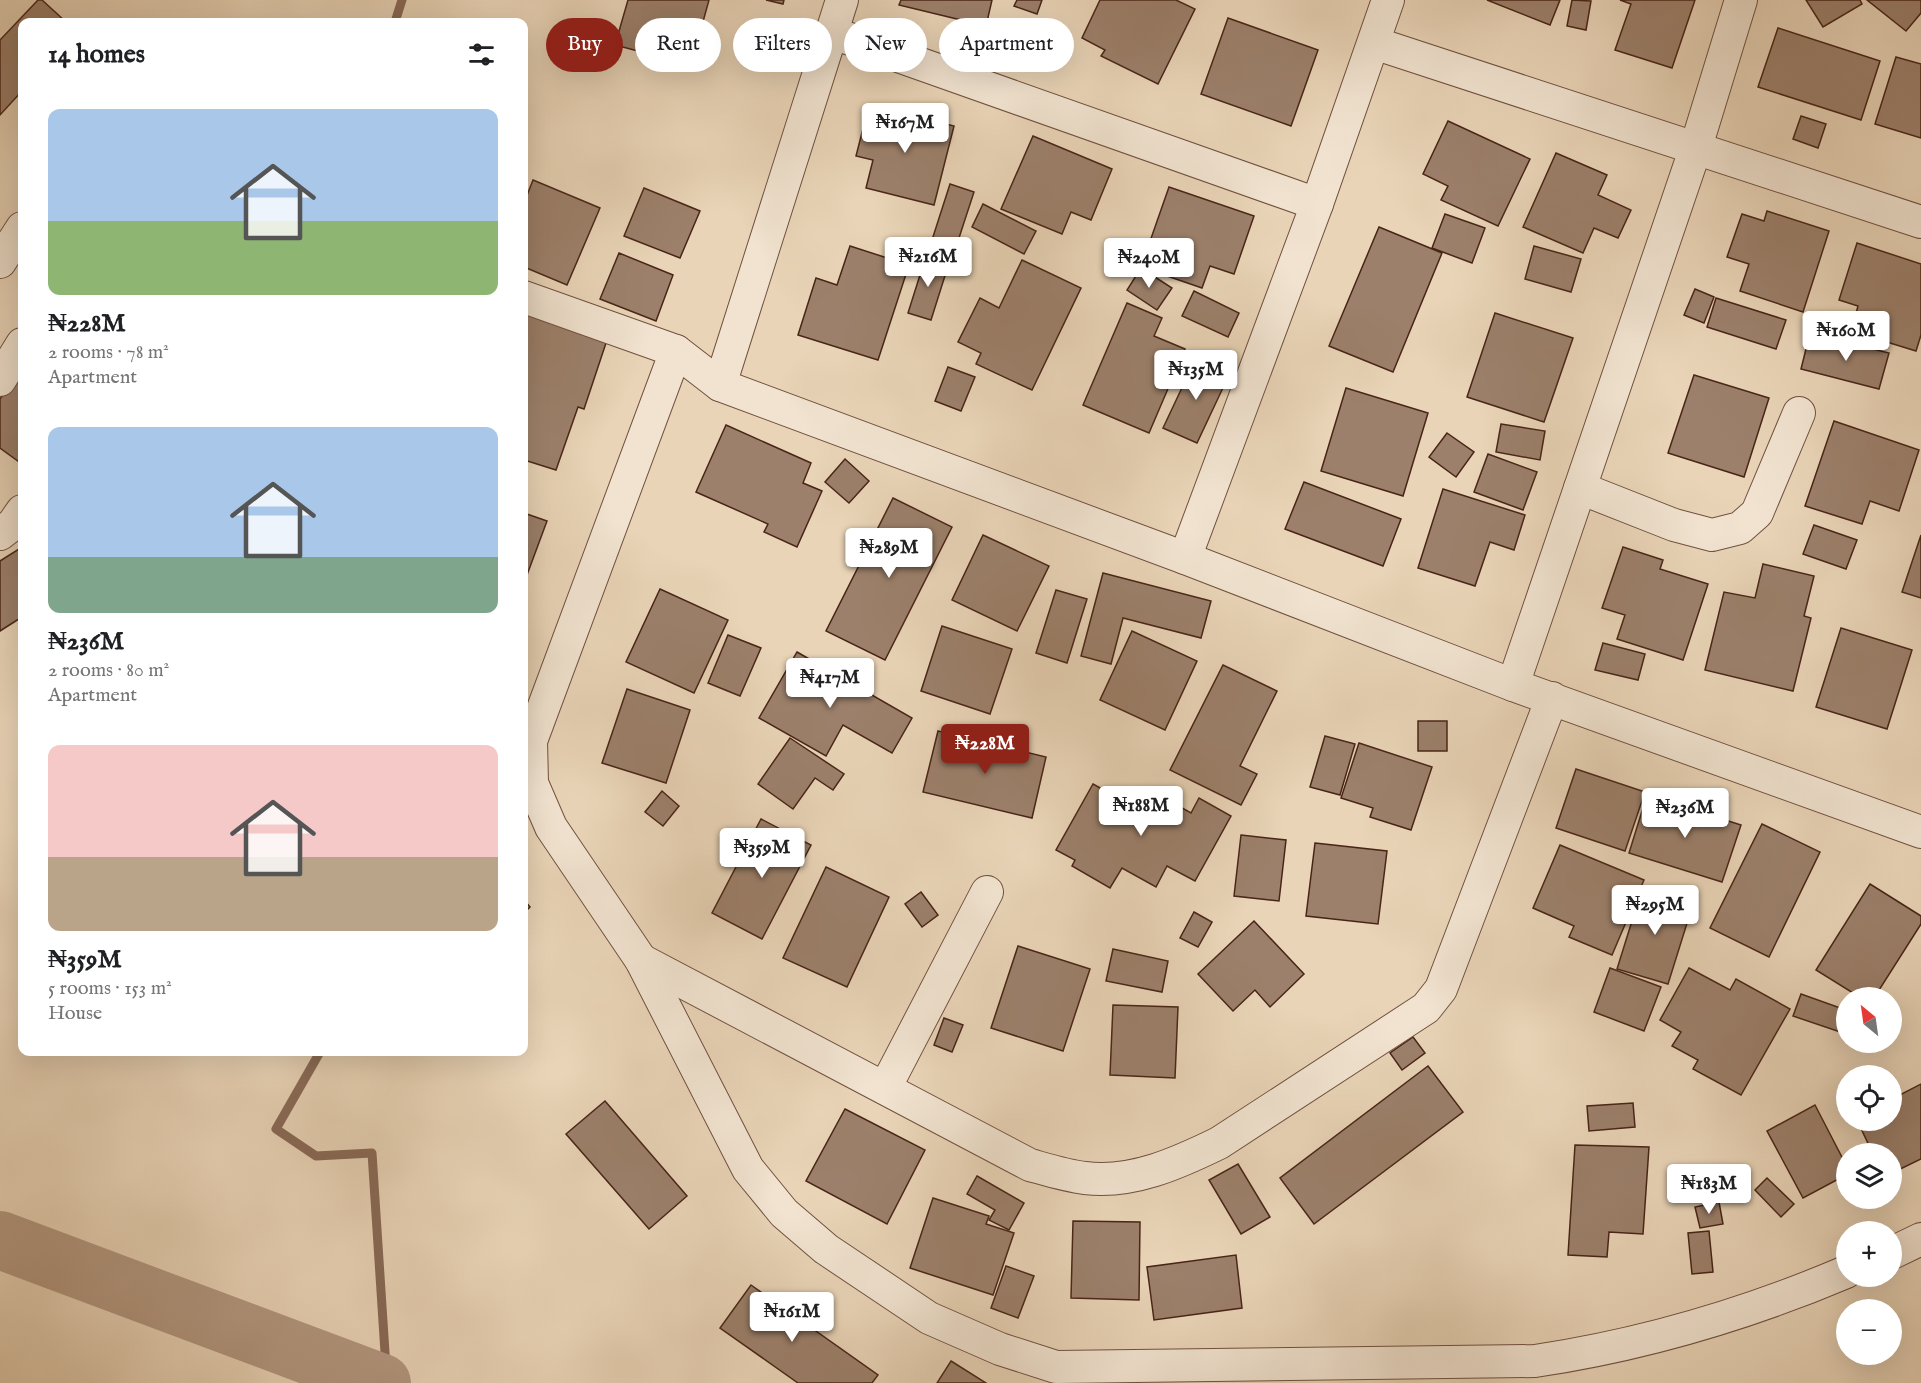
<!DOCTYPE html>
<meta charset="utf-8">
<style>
body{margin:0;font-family:"IM FELL English",serif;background:#f2f2f2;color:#202124;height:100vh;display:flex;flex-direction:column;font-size:22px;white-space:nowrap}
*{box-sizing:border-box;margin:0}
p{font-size:20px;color:#757577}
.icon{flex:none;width:33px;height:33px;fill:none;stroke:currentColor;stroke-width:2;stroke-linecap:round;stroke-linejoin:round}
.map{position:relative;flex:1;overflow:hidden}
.details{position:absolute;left:18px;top:18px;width:510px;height:1038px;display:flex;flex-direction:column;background:#fff;border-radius:12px;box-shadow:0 6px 24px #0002}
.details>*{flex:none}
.guide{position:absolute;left:546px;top:18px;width:570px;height:54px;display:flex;gap:12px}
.needle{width:39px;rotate:331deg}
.tools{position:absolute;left:1836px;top:987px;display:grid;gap:12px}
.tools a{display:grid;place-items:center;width:66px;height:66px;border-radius:50%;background:#fff;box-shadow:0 6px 24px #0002;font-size:30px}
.price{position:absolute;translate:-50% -51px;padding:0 14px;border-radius:6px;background:#fff;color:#222;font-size:20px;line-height:39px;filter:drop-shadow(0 2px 3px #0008)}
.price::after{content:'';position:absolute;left:50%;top:36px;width:18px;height:14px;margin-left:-9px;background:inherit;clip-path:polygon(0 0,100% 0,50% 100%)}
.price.current{background:#8f2418;color:#fff}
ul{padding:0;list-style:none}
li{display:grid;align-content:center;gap:12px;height:318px;padding:0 30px}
li span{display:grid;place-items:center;height:186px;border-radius:12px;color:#555}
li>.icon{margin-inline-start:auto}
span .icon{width:108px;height:108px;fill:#fffc;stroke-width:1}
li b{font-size:26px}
h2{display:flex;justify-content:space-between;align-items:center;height:72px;padding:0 30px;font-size:26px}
.chip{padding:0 21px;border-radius:27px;background:#fff;box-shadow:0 6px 24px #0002;font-size:21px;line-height:54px}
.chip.current{background:#8f2418;color:#fff}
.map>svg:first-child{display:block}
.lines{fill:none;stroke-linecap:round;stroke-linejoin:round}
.stream{stroke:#896a57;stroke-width:9}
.river{stroke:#b39881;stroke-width:58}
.building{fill:#9c806b;stroke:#492518;stroke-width:1.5}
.minor-casing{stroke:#715140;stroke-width:34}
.minor{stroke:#f1e3d0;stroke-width:32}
</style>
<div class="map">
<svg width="1921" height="1383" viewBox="0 0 1921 1383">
<rect width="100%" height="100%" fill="#e9d4b7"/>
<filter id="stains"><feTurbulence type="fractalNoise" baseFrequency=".00333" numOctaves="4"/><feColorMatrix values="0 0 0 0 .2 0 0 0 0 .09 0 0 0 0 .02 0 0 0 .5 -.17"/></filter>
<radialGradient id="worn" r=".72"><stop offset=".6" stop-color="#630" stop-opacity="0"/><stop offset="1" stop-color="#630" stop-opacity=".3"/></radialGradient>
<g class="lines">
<g class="stream">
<path d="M 395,22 L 402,0"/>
<path d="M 320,1052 L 276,1129 L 316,1156 L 372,1153 L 387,1383"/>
</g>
<path class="river" d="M 0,1240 L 382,1383"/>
</g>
<g class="building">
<path d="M 38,0 L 42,0 L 66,22 L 22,22 L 22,91 L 0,115 L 0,40 Z"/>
<path d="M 628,0 L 709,0 L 691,65 L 615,45 Z"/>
<path d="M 766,0 L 784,0 L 783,4 Z"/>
<path d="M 901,0 L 992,0 L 986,26 L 899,5 Z"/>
<path d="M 1017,0 L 1042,0 L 1037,14 L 1014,6 Z"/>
<path d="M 1100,0 L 1176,0 L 1195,9 L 1158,84 L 1101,56 L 1105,50 L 1082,38 Z"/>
<path d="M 1487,0 L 1560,0 L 1550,25 Z"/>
<path d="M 1572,0 L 1591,1 L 1586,30 L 1567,26 Z"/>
<path d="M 1620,0 L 1695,0 L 1672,68 L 1615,50 L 1631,4 Z"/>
<path d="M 1806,0 L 1860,0 L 1862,4 L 1823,27 Z"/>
<path d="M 1867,0 L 1921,0 L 1921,13 L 1906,31 Z"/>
<path d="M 1228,18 L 1318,50 L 1291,126 L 1201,94 Z"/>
<path d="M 1778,28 L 1880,61 L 1861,120 L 1758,87 Z"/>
<path d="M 1896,57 L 1921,64 L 1921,138 L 1875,124 Z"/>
<path d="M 869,105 L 954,126 L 934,205 L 866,188 L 873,160 L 856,156 Z"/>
<path d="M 1801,116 L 1826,124 L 1818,148 L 1793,139 Z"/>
<path d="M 1448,121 L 1530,159 L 1498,226 L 1441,200 L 1448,186 L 1423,174 Z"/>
<path d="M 1033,136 L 1112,169 L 1091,220 L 1071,212 L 1062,234 L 1001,209 Z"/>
<path d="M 1556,153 L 1607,175 L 1598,195 L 1631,210 L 1618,238 L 1594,228 L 1583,253 L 1523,227 Z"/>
<path d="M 533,180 L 600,208 L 567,285 L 524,267 L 524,203 Z"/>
<path d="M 950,184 L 974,192 L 956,247 L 932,240 Z"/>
<path d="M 1169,187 L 1254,216 L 1234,274 L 1210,266 L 1202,288 L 1141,267 Z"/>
<path d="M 644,188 L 700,211 L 680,258 L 624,236 Z"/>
<path d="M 983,204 L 1036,231 L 1024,254 L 972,227 Z"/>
<path d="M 1767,211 L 1829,231 L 1803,312 L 1740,291 L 1749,264 L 1727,257 L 1742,214 L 1764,221 Z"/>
<path d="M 1445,214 L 1485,228 L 1472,263 L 1432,248 Z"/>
<path d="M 1379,227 L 1442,253 L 1393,372 L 1329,346 Z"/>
<path d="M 1857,243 L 1921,264 L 1921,335 L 1916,351 L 1851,331 L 1858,306 L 1839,300 Z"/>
<path d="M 850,246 L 909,265 L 878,360 L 798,335 L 816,278 L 837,285 Z"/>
<path d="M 1534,246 L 1581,259 L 1571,292 L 1525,279 Z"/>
<path d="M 619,253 L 673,275 L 656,321 L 600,299 Z"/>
<path d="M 926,256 L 949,263 L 931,320 L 908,313 Z"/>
<path d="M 1022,260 L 1081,288 L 1032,390 L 976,364 L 981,353 L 958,342 L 980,298 L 999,308 Z"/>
<path d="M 1141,268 L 1172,288 L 1157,310 L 1127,290 Z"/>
<path d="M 1695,289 L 1714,297 L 1704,323 L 1684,315 Z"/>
<path d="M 1194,291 L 1239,313 L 1228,337 L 1182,316 Z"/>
<path d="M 1716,298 L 1786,320 L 1776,349 L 1707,327 Z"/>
<path d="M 1127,303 L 1162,318 L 1154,336 L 1185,349 L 1149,433 L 1083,405 Z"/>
<path d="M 529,308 L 609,334 L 584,409 L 578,407 L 556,470 L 524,460 L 524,324 Z"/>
<path d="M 1495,313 L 1573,338 L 1544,422 L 1467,397 Z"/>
<path d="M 1828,338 L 1889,353 L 1879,389 L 1801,369 L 1808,341 L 1826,345 Z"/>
<path d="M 1195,360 L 1229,375 L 1197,443 L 1163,428 Z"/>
<path d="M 22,367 L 22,464 L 0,448 L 0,399 Z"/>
<path d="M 948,367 L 975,377 L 961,411 L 935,401 Z"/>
<path d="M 1694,375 L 1769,398 L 1744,477 L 1668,453 Z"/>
<path d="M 1346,388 L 1428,413 L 1403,496 L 1321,471 Z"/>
<path d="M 1834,421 L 1919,450 L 1899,511 L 1870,501 L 1862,524 L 1805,506 Z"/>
<path d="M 1501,424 L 1545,431 L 1540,460 L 1496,452 Z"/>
<path d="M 726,425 L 811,463 L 803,483 L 822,491 L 797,547 L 764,532 L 768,524 L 696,492 Z"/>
<path d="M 1447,433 L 1474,452 L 1456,477 L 1429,457 Z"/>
<path d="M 1488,454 L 1537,472 L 1523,510 L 1474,492 Z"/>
<path d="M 845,459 L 869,481 L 849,503 L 825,482 Z"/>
<path d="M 1304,482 L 1401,519 L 1383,566 L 1285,529 Z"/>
<path d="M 1443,489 L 1525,515 L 1514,550 L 1490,542 L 1475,586 L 1418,568 Z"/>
<path d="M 893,498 L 952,527 L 885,660 L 826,631 Z"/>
<path d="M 524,513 L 547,521 L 524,583 Z"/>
<path d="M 1814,525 L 1857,540 L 1846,569 L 1803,554 Z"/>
<path d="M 983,535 L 1049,566 L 1017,631 L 952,600 Z"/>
<path d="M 1921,535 L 1921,598 L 1902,592 Z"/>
<path d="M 22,547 L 22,617 L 0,631 L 0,561 Z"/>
<path d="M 1623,547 L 1663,560 L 1660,569 L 1708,584 L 1683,660 L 1617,639 L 1625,615 L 1602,608 Z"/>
<path d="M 1763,564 L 1814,576 L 1804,616 L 1811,618 L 1793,691 L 1705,670 L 1724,592 L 1755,598 Z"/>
<path d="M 1103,573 L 1211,601 L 1201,638 L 1123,618 L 1111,664 L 1081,656 Z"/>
<path d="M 660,589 L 728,620 L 694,693 L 626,662 Z"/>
<path d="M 1056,590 L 1087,599 L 1067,663 L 1036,653 Z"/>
<path d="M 942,626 L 1012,649 L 990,714 L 921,691 Z"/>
<path d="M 1841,628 L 1912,650 L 1887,729 L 1816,707 Z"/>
<path d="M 1132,631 L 1197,661 L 1165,730 L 1100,700 Z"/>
<path d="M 728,635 L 761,648 L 740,696 L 708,683 Z"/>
<path d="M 1603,643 L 1645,654 L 1638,680 L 1595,670 Z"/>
<path d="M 797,652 L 912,718 L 892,753 L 843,725 L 826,756 L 759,718 Z"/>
<path d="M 1223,665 L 1277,691 L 1240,766 L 1257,774 L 1241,805 L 1170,770 Z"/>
<path d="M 627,689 L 690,710 L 666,783 L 602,763 Z"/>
<rect x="1418" y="721" width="29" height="30"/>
<path d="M 938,731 L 1046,757 L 1032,818 L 923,792 Z"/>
<path d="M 1325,736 L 1355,744 L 1340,795 L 1310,787 Z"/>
<path d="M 790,738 L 844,774 L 833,790 L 815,778 L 793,809 L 758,784 Z"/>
<path d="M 1359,743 L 1432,767 L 1411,830 L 1370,817 L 1373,808 L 1341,798 Z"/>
<path d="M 1576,769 L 1645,792 L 1625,851 L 1556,828 Z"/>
<path d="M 1093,784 L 1134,807 L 1145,787 L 1191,813 L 1199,798 L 1231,816 L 1195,881 L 1167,866 L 1156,887 L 1122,868 L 1110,888 L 1072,866 L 1075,860 L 1056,850 Z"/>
<path d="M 662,791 L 679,806 L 663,826 L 645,812 Z"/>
<path d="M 1647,795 L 1741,825 L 1722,882 L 1629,853 Z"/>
<path d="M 761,819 L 811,845 L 762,939 L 712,913 Z"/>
<path d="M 1762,824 L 1820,852 L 1769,957 L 1710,928 Z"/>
<path d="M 1241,835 L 1286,840 L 1279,901 L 1234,896 Z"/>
<path d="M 1315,843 L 1387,851 L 1378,924 L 1306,916 Z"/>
<path d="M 1560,845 L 1644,880 L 1612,955 L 1569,937 L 1574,926 L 1533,908 Z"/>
<path d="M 826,867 L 889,897 L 847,987 L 783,958 Z"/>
<path d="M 1870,884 L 1921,916 L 1921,924 L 1874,998 L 1861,998 L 1816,970 Z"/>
<path d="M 1642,889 L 1693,904 L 1668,984 L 1617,969 Z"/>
<path d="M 921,892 L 938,915 L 922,927 L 905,904 Z"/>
<path d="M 524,900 L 530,907 L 524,913 Z"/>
<path d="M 1194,912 L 1212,922 L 1198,947 L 1180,938 Z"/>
<path d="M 1254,921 L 1304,974 L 1270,1007 L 1255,990 L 1233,1011 L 1198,974 Z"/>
<path d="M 1018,946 L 1090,969 L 1063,1051 L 991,1028 Z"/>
<path d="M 1113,949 L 1168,961 L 1162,992 L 1106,981 Z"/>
<path d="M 1610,968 L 1661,987 L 1644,1031 L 1594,1012 Z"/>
<path d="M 1689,968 L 1730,990 L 1736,979 L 1790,1009 L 1741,1095 L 1693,1069 L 1698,1060 L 1672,1046 L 1681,1032 L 1660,1020 Z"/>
<path d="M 1801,994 L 1846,1010 L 1846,1034 L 1793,1016 Z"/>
<path d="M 1113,1005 L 1178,1007 L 1175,1078 L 1110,1075 Z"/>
<path d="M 944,1018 L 963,1025 L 952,1052 L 934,1045 Z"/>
<path d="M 1413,1037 L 1425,1053 L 1402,1070 L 1390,1053 Z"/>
<path d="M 1428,1066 L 1463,1112 L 1314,1224 L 1280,1178 Z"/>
<path d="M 1921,1084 L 1921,1159 L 1892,1173 L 1892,1154 L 1873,1154 L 1857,1120 L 1892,1120 L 1892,1099 Z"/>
<path d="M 605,1101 L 687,1196 L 649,1229 L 566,1134 Z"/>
<path d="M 1633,1103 L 1635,1127 L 1589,1131 L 1587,1106 Z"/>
<path d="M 1815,1105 L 1846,1165 L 1846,1175 L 1803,1198 L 1767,1131 Z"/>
<path d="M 845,1109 L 925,1150 L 887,1224 L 806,1181 Z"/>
<path d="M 1575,1145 L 1649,1147 L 1643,1234 L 1609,1232 L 1607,1257 L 1568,1255 Z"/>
<path d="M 1238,1164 L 1270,1217 L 1241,1234 L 1209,1180 Z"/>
<path d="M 977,1176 L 1024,1203 L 1009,1230 L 989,1220 L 995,1210 L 967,1194 Z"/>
<path d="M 1767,1178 L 1794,1204 L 1781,1217 L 1755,1190 Z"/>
<path d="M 933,1198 L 989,1216 L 986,1224 L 1014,1233 L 993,1295 L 910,1268 Z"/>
<path d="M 1719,1202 L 1723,1224 L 1700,1228 L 1695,1207 Z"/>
<path d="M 1073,1221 L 1140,1222 L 1139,1300 L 1071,1298 Z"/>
<path d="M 1709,1231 L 1713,1272 L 1692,1274 L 1688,1233 Z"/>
<path d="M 1236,1255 L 1242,1308 L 1154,1320 L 1147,1267 Z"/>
<path d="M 1006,1266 L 1034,1276 L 1018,1318 L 991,1308 Z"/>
<path d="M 751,1285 L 878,1375 L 872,1383 L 798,1383 L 720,1328 Z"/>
<path d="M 951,1361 L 986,1383 L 937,1383 Z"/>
</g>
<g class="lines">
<defs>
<g id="minor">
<path d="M 833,33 L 1317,204"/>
<path d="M 1374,43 L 1921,222"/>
<path d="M 0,262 L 22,228"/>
<path d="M 524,297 L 676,351 L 720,385 L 1185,558 L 1513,685 L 1921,832"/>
<path d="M 676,351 L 531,741 L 532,783 L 551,827 L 641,960 L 748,1169 L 784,1213 L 826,1249 L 929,1318 L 1000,1349 L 1056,1367 L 1535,1361 C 1642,1345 1747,1314 1846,1272"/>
<path d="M 0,380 L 22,344"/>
<path d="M 720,385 L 842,0"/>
<path d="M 1580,488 L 1674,525 L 1712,535 L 1740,528 L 1757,513 L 1799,413"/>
<path d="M 0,534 L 13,524 L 22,511"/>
<path d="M 1185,558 L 1317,204 L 1388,0"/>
<path d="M 1513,685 L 1696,147 L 1741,0"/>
<path d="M 641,960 L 1030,1165 C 1048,1170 1067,1176 1085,1178 C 1132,1184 1178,1163 1219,1143 L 1426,1008 L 1441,989 L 1552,698"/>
<path d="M 885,1088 L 987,892"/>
<path d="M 1892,1253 L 1921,1239"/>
</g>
</defs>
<use href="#minor" class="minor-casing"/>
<use href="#minor" class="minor"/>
</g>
<rect width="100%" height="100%" filter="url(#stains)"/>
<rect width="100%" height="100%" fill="url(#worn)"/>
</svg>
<div class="tools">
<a><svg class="needle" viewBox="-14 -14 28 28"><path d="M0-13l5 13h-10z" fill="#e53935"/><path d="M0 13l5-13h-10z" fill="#757577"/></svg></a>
<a><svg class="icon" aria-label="locate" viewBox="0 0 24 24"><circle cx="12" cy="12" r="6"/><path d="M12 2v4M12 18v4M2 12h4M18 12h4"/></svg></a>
<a><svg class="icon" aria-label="layers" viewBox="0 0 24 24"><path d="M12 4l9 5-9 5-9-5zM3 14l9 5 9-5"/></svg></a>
<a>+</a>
<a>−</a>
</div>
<b class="price" style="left:905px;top:154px">₦167M</b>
<b class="price" style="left:928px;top:288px">₦216M</b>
<b class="price" style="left:1149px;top:289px">₦240M</b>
<b class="price" style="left:1846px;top:362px">₦160M</b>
<b class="price" style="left:1196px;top:401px">₦135M</b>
<b class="price" style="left:889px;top:579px">₦289M</b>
<b class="price" style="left:830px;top:709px">₦417M</b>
<b class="price current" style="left:985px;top:775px">₦228M</b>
<b class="price" style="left:1141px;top:837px">₦188M</b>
<b class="price" style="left:1685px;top:839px">₦236M</b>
<b class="price" style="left:762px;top:879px">₦359M</b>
<b class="price" style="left:1655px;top:936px">₦295M</b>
<b class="price" style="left:1709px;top:1215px">₦183M</b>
<b class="price" style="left:792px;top:1343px">₦161M</b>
<div class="guide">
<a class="chip current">Buy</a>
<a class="chip">Rent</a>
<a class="chip">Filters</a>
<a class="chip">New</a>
<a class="chip">Apartment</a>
</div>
<section class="details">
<h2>14 homes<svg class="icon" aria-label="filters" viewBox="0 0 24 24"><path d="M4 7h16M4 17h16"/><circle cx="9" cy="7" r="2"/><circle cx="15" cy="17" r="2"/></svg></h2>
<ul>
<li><span style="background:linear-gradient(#a9c7e8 60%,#8fb573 0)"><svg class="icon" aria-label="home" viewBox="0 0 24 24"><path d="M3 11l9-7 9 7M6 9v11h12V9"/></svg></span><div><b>₦228M</b><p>2 rooms · 78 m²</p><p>Apartment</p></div></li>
<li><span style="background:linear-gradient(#a9c7e8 70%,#7fa58c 0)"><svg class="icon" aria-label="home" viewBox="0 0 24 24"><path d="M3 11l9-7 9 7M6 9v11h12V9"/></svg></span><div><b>₦236M</b><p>2 rooms · 80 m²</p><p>Apartment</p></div></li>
<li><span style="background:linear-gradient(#f6c9c9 60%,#b9a48a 0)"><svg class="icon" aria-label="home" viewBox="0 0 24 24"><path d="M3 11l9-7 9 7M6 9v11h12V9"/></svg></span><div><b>₦359M</b><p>5 rooms · 153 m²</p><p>House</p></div></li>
</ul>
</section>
</div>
